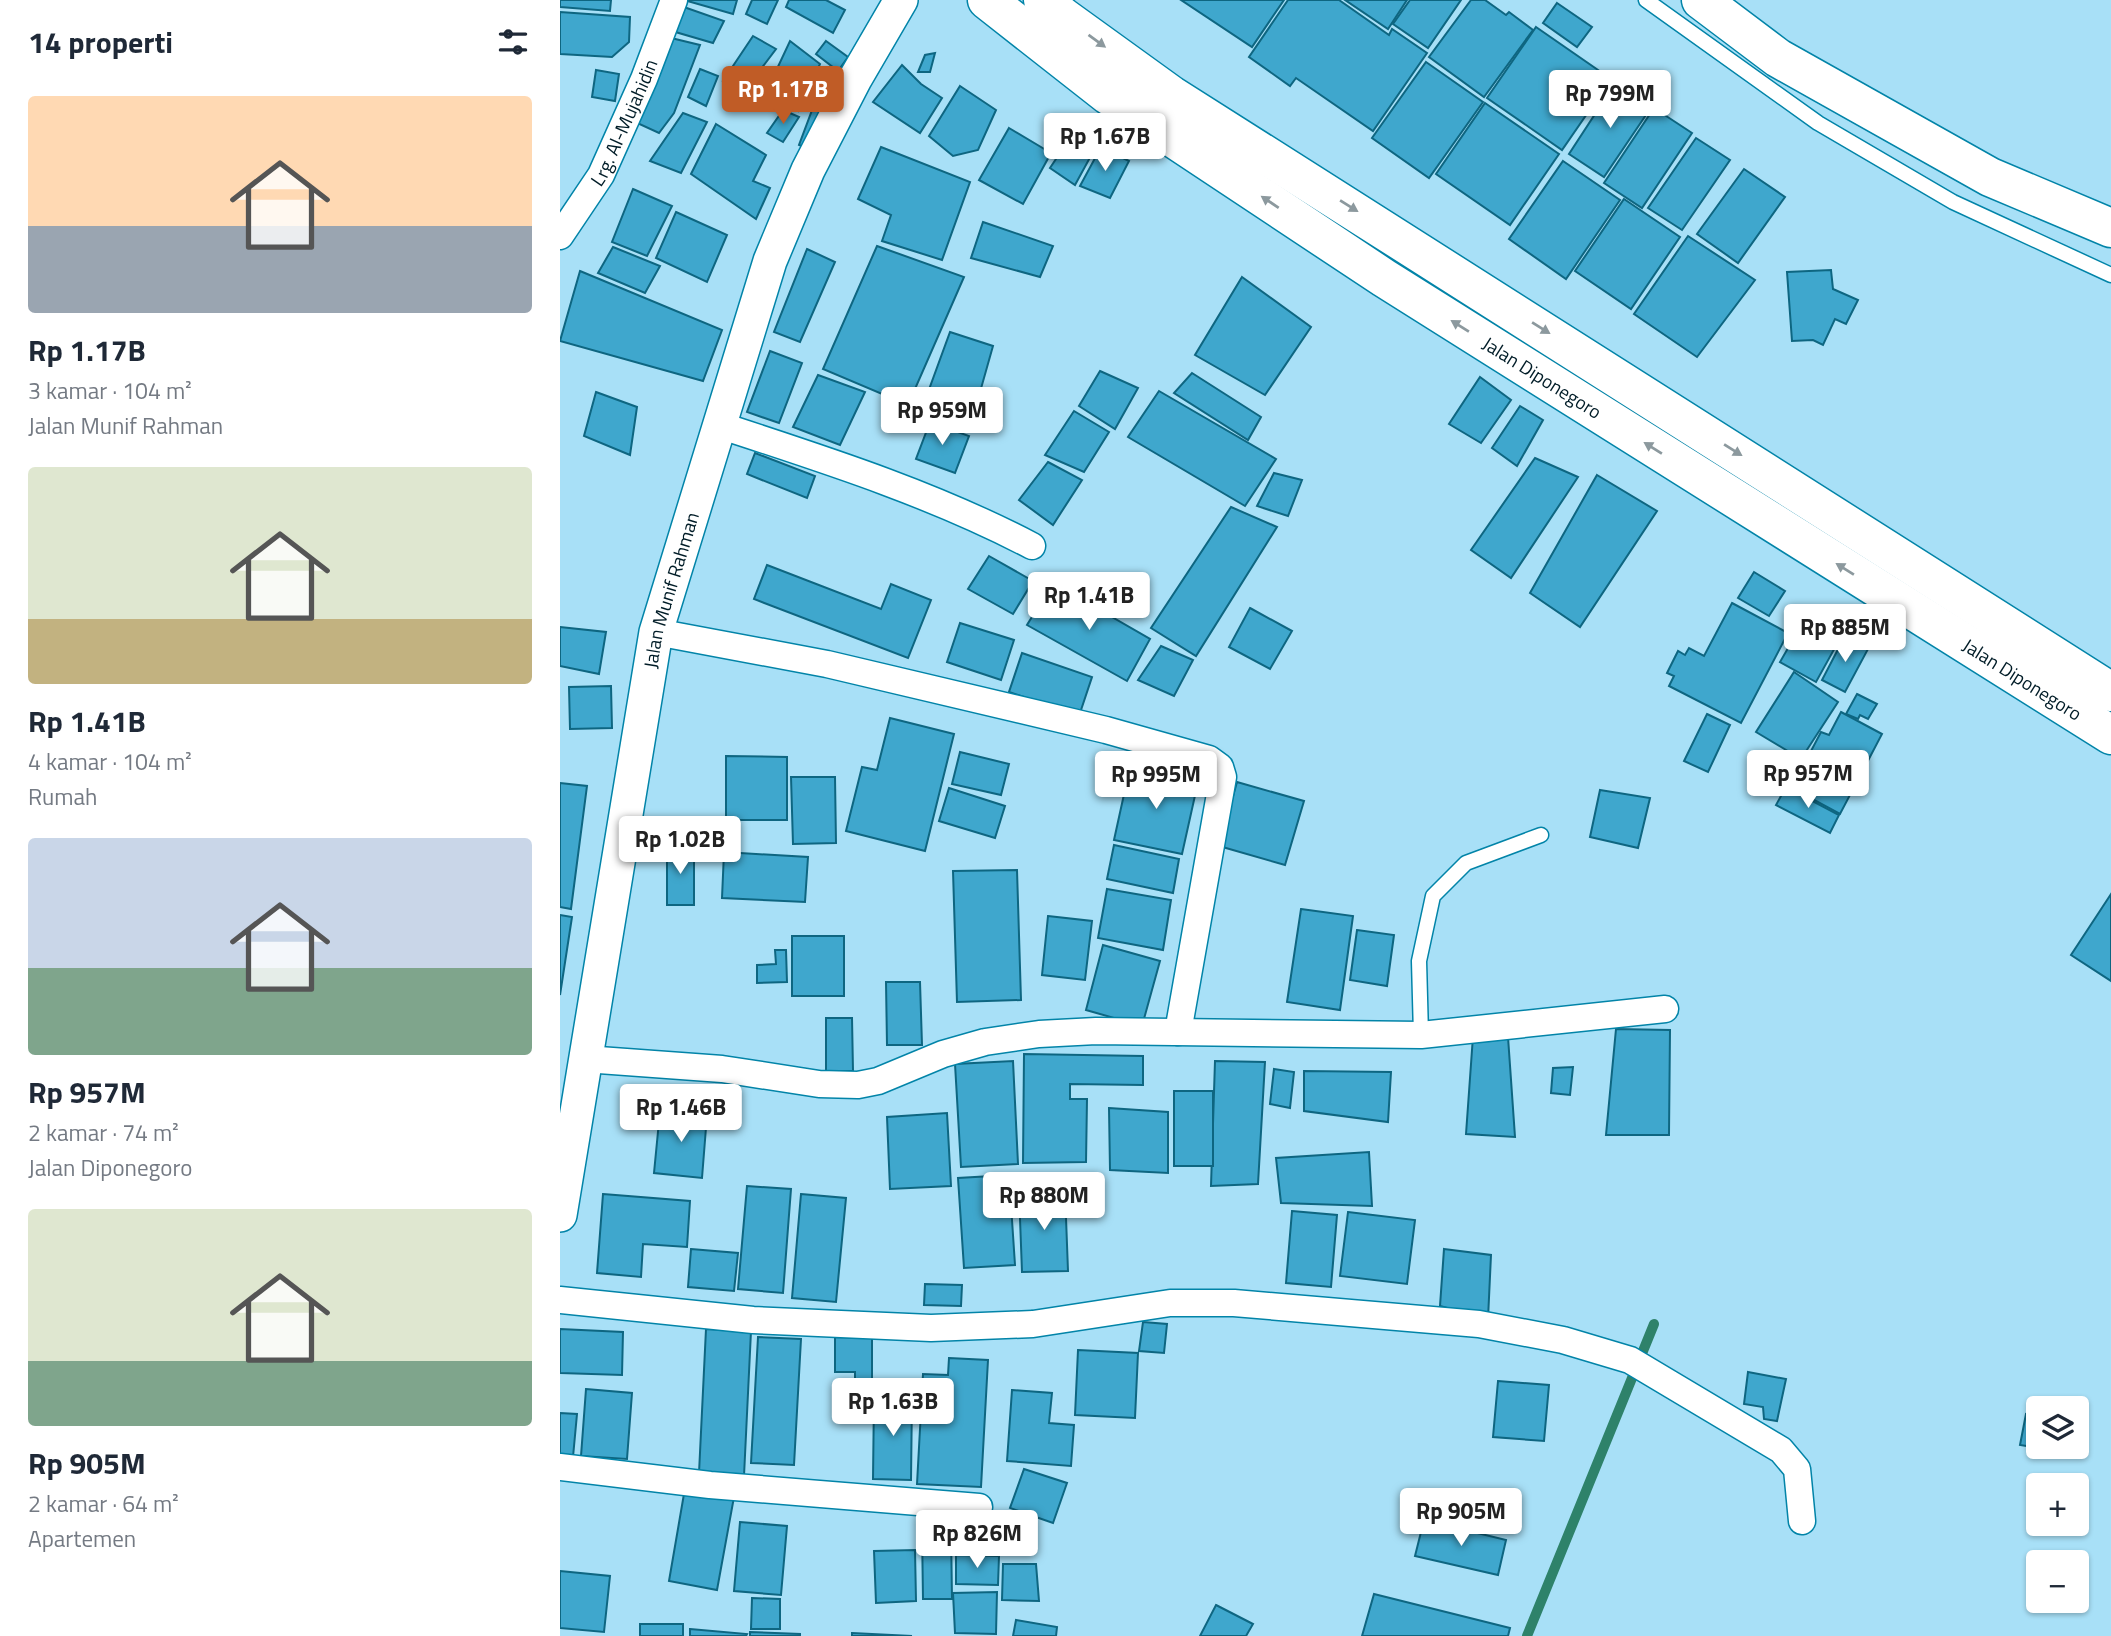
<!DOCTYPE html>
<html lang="id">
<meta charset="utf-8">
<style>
body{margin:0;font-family:"Titillium Web",sans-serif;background:#f2f2f3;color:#1f2937;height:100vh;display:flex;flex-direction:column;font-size:26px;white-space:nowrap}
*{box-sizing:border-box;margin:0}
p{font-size:23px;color:#747a83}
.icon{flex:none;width:38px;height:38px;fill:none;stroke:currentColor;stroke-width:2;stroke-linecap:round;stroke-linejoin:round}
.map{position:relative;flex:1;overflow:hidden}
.sheet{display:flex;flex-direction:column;background:#fff;width:560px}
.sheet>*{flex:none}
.controls{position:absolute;left:1466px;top:1396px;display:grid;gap:14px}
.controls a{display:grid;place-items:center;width:63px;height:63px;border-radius:7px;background:#fff;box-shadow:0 2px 5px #0004;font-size:35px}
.price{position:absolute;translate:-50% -60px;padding:0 16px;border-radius:7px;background:#fff;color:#222;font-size:23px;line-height:46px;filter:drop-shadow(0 2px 4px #0008)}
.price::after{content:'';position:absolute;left:50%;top:42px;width:21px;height:16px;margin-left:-10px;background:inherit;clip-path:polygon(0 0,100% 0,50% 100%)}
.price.current{background:#c05c26;color:#fff}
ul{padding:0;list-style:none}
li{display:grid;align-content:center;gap:14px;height:371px;padding:0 28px}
li span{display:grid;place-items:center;height:217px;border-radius:7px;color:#555}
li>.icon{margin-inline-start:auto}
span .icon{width:126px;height:126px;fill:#fffc;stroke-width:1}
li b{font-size:30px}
h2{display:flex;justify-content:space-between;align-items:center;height:84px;padding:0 28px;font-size:30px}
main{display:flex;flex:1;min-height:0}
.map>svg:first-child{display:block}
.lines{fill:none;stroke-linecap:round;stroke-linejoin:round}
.stream{stroke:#2e826a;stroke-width:10}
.building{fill:#3fa7cd;stroke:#0e6681;stroke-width:2}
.service-casing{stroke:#0284a8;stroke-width:17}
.minor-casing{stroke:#0284a8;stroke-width:29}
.tertiary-casing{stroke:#0284a8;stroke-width:36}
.primary-casing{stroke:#0284a8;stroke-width:41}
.trunk-casing{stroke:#0284a8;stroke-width:41}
.service{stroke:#fff;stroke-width:14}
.minor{stroke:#fff;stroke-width:26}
.tertiary{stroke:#fff;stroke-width:33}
.primary{stroke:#fff;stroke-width:38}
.trunk{stroke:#fff;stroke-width:38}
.oneway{fill:#8c999e}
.labels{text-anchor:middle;stroke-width:5;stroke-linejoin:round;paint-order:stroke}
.street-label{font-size:19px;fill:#001c27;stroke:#f0f9fc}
</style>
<main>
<section class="sheet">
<h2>14 properti<svg class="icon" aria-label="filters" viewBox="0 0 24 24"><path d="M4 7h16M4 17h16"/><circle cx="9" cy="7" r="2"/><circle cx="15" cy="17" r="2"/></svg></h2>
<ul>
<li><span style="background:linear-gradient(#ffd9b3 60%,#9aa5b1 0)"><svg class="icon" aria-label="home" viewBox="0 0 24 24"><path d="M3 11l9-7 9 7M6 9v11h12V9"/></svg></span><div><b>Rp 1.17B</b><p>3 kamar · 104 m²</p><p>Jalan Munif Rahman</p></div></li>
<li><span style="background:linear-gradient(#dfe7d0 70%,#c2b280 0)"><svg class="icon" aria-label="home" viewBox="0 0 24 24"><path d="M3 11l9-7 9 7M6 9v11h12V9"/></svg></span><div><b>Rp 1.41B</b><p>4 kamar · 104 m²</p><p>Rumah</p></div></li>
<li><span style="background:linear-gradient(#c9d6e8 60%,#7fa58c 0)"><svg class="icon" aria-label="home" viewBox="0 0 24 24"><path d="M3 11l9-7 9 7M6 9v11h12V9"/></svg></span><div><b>Rp 957M</b><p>2 kamar · 74 m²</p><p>Jalan Diponegoro</p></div></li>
<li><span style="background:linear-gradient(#dfe7d0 70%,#7fa58c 0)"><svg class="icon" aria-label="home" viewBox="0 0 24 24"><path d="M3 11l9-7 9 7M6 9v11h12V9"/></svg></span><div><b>Rp 905M</b><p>2 kamar · 64 m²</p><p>Apartemen</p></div></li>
</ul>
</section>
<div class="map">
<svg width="1551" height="1636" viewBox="0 0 1551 1636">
<rect width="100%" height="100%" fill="#a8e0f7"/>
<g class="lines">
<path class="stream" d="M 967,1636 L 1094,1324"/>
</g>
<g class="building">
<path d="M 0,0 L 51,0 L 50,11 L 0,7 Z"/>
<path d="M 124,0 L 177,0 L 173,14 Z"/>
<path d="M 192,0 L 218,0 L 207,24 L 186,14 Z"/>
<path d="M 229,0 L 266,0 L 285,10 L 273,33 L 226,7 Z"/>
<path d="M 621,0 L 724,0 L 692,47 Z"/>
<path d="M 728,0 L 779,0 L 829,35 L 832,29 L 867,53 L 813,131 L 736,78 L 730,86 L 689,57 Z"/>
<path d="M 785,0 L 847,0 L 828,29 Z"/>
<path d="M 850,0 L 901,0 L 868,48 L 833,24 Z"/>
<path d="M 911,0 L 925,0 L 946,15 L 949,12 L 973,30 L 924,97 L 869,57 Z"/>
<path d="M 997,3 L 1032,27 L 1017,47 L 983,23 Z"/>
<path d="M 121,6 L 164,21 L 153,43 L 112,31 Z"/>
<path d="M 0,12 L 70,17 L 69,42 L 52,57 L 0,54 Z"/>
<path d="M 976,27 L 1051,79 L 1002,150 L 927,98 Z"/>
<path d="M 193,36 L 216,49 L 183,93 L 163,81 Z"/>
<path d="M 107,37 L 140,45 L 114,113 L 99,133 L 75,122 Z"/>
<path d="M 230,41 L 260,64 L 238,111 L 208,88 Z"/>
<path d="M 266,41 L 288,57 L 278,71 L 256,54 Z"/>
<path d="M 375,53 L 370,72 L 358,72 L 365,55 Z"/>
<path d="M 866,62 L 923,102 L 869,178 L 812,138 Z"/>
<path d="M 342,65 L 361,84 L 382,98 L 360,133 L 313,102 Z"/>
<path d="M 140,69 L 158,76 L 146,106 L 128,97 Z"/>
<path d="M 36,70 L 59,74 L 55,101 L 32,97 Z"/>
<path d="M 1056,82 L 1092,106 L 1044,177 L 1009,154 Z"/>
<path d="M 400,86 L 436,110 L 418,150 L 393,156 L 369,136 Z"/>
<path d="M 260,89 L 275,92 L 256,152 L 239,145 Z"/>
<path d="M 925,103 L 999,154 L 950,225 L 876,174 Z"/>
<path d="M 1094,108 L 1132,133 L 1082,208 L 1044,183 Z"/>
<path d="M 223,110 L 239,117 L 223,142 L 207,133 Z"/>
<path d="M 123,113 L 147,122 L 121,173 L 90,161 Z"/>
<path d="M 156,124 L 206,155 L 193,181 L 210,188 L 196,219 L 131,174 Z"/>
<path d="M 449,128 L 491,153 L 463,204 L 419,180 Z"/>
<path d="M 516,129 L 539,141 L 515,185 L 490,168 Z"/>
<path d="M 1136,138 L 1170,160 L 1122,230 L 1088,208 Z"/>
<path d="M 321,147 L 410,182 L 382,260 L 322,241 L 331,215 L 298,199 Z"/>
<path d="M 541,147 L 569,161 L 550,198 L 520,186 Z"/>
<path d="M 1003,161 L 1060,200 L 1006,279 L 949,239 Z"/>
<path d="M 1184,169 L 1225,197 L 1178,263 L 1137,234 Z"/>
<path d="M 73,189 L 112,206 L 87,256 L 52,242 Z"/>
<path d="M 1064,199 L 1120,237 L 1071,309 L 1015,271 Z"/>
<path d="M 116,212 L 167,235 L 147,282 L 96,258 Z"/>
<path d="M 423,222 L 493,246 L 480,277 L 411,258 Z"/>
<path d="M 1128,236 L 1195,280 L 1137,357 L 1074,314 Z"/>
<path d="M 317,246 L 404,277 L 348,405 L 263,369 Z"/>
<path d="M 53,247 L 100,266 L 85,293 L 38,273 Z"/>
<path d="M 247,249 L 275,262 L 240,342 L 214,332 Z"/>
<path d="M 1271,270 L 1273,289 L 1298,300 L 1286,324 L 1275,319 L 1263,345 L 1253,340 L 1232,341 L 1227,272 Z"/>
<path d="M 20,271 L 162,330 L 143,381 L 0,341 Z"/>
<path d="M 682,277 L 751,327 L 705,395 L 635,355 Z"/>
<path d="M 390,332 L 433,346 L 411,424 L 363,406 Z"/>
<path d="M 210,351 L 242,363 L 219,423 L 187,412 Z"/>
<path d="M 540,371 L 578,388 L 555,429 L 519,406 Z"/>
<path d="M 632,373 L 701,417 L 688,440 L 614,393 Z"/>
<path d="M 258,375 L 305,392 L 280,445 L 233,427 Z"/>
<path d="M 920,377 L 951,400 L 921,443 L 889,424 Z"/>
<path d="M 599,391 L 716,459 L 685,506 L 568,437 Z"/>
<path d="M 36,392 L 77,407 L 70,455 L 24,436 Z"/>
<path d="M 960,406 L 983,420 L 957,466 L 932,448 Z"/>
<path d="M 514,411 L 549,432 L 524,472 L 485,455 Z"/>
<path d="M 370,422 L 409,436 L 395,473 L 356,459 Z"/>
<path d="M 195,453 L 255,476 L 247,498 L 187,474 Z"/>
<path d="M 975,458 L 1018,477 L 951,578 L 911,550 Z"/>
<path d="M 488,462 L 522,480 L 493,525 L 459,500 Z"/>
<path d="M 714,473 L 742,480 L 728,516 L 697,506 Z"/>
<path d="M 1037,475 L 1097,511 L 1020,627 L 970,593 Z"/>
<path d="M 671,507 L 717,527 L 636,656 L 591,628 Z"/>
<path d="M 429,556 L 473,581 L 453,614 L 408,589 Z"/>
<path d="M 207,565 L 321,609 L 331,584 L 371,600 L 348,658 L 194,599 Z"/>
<path d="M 1194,572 L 1225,591 L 1209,616 L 1178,598 Z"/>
<path d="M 493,583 L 590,639 L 567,681 L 467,625 Z"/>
<path d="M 1172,603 L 1228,633 L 1181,723 L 1109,686 L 1114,676 L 1107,673 L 1118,651 L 1125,655 L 1129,648 L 1144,656 Z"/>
<path d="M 690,608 L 732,631 L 710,669 L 669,647 Z"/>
<path d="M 1247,615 L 1282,635 L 1256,682 L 1220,662 Z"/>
<path d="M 400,623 L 454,640 L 441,680 L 387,662 Z"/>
<path d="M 0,627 L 46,632 L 39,674 L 0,666 Z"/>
<path d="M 1285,636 L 1308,649 L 1285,692 L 1262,680 Z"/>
<path d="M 601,646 L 633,660 L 614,696 L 578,680 Z"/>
<path d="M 462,653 L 532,677 L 519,716 L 449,692 Z"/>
<path d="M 1234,672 L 1278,702 L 1241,759 L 1196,732 Z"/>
<path d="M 51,686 L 52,728 L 10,729 L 9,687 Z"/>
<path d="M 1297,694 L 1317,704 L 1308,719 L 1300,715 L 1298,719 L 1286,714 Z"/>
<path d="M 1281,712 L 1322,734 L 1280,814 L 1243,794 L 1252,778 L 1240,772 L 1261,732 L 1269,735 Z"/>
<path d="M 1147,714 L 1170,725 L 1148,772 L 1124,761 Z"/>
<path d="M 330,718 L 394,734 L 365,851 L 286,831 L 302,767 L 317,770 Z"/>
<path d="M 400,752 L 449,764 L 441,795 L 392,784 Z"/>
<path d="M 166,756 L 227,757 L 227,820 L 166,820 Z"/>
<path d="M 570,767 L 638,782 L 622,854 L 554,840 Z"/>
<path d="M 231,777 L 275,777 L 276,843 L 233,844 Z"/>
<path d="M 677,782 L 744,801 L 725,865 L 659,846 Z"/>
<path d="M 0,783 L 27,786 L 11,909 L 0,907 Z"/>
<path d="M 1226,787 L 1279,815 L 1270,833 L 1216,805 Z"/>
<path d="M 389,788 L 445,806 L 435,838 L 379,821 Z"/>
<path d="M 1040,790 L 1090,798 L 1078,848 L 1030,837 Z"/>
<path d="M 554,845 L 619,859 L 613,893 L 547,879 Z"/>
<rect x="107" y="847" width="27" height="58"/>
<path d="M 164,852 L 248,857 L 245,902 L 162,898 Z"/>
<path d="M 457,870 L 461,1000 L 397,1002 L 393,871 Z"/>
<path d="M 547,889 L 611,900 L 603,950 L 538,938 Z"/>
<path d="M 1551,894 L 1551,981 L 1511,955 Z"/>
<path d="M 741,909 L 793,916 L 780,1010 L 727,1002 Z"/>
<path d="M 0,915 L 12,917 L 0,995 Z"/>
<path d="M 488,916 L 532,921 L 525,980 L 482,975 Z"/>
<path d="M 797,930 L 834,935 L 827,986 L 790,980 Z"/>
<rect x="232" y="936" width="52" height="60"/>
<path d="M 543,945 L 600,961 L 582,1026 L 526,1010 Z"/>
<path d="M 215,950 L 226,950 L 227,982 L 197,983 L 197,965 L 216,964 Z"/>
<path d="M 326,982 L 360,982 L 362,1045 L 327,1045 Z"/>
<path d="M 266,1018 L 292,1018 L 293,1071 L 266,1071 Z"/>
<path d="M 1056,1029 L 1110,1030 L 1109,1135 L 1046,1135 Z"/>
<path d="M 913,1036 L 948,1037 L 955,1137 L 906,1134 Z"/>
<path d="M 464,1054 L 583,1056 L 583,1085 L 510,1084 L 510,1099 L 527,1099 L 526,1162 L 463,1163 Z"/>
<path d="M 453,1061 L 458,1164 L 401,1167 L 395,1064 Z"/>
<path d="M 655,1061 L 705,1062 L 698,1184 L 651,1186 Z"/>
<path d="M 1013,1067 L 1010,1095 L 991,1093 L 993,1068 Z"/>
<path d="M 714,1069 L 734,1072 L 730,1108 L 710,1104 Z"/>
<path d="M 744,1071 L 831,1072 L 828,1122 L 744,1111 Z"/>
<rect x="614" y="1091" width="39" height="75"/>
<path d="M 549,1108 L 608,1112 L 608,1173 L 550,1170 Z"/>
<path d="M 100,1111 L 147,1115 L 142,1178 L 94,1173 Z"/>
<path d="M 387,1113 L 391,1186 L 330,1189 L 327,1117 Z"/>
<path d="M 809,1152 L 812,1206 L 721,1203 L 716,1158 Z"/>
<path d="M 449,1175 L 455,1265 L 404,1268 L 398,1178 Z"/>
<path d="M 187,1186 L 231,1189 L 223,1293 L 178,1289 Z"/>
<path d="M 505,1191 L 508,1271 L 462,1272 L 459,1192 Z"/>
<path d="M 43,1194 L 130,1201 L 127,1247 L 83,1244 L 81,1277 L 37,1273 Z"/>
<path d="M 241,1194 L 286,1198 L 276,1302 L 232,1298 Z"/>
<path d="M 732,1211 L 777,1215 L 771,1287 L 726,1283 Z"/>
<path d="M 788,1212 L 855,1220 L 847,1284 L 780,1276 Z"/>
<path d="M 131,1249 L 178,1253 L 174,1291 L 128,1287 Z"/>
<path d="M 884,1249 L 931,1255 L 928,1319 L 880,1306 Z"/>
<path d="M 365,1284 L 402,1285 L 401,1306 L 364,1305 Z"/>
<path d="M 583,1322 L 607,1324 L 604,1353 L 579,1351 Z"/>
<path d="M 0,1329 L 63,1332 L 62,1375 L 0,1373 Z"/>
<path d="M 146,1329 L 191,1331 L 184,1476 L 139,1473 Z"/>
<path d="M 198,1337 L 241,1339 L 234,1465 L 191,1463 Z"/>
<path d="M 275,1337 L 312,1338 L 312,1382 L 295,1381 L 295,1372 L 275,1372 Z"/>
<path d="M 518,1350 L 578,1353 L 575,1418 L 515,1415 Z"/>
<path d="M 389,1358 L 428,1360 L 421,1487 L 357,1484 L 363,1374 L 388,1375 Z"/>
<path d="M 1188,1372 L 1226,1379 L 1217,1421 L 1204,1419 L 1203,1407 L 1184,1404 Z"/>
<path d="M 938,1381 L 989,1385 L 984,1441 L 933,1437 Z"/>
<path d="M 26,1389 L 72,1393 L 67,1459 L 21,1456 Z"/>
<path d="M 452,1390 L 492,1393 L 489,1423 L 514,1425 L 511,1466 L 447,1461 Z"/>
<path d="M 314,1396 L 352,1396 L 351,1480 L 313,1479 Z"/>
<path d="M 0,1413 L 17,1414 L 13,1457 L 0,1456 Z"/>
<path d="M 1466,1414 L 1479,1416 L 1479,1447 L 1496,1447 L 1496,1451 L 1460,1445 Z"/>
<path d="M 464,1469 L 507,1483 L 493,1523 L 450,1508 Z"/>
<path d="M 125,1488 L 174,1497 L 157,1590 L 109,1581 Z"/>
<path d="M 864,1520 L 946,1540 L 938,1575 L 855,1556 Z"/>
<path d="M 180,1522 L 227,1526 L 221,1595 L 174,1591 Z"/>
<path d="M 362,1529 L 391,1529 L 392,1599 L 363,1599 Z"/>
<path d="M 355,1550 L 356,1601 L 316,1603 L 314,1551 Z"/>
<path d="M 396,1555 L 439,1556 L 438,1585 L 396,1584 Z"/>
<path d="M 443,1564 L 476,1564 L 479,1601 L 442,1600 Z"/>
<path d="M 0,1571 L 50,1576 L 44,1632 L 0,1628 Z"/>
<path d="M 437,1592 L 436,1634 L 395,1633 L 393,1593 Z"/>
<path d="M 814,1594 L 950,1628 L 948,1636 L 802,1636 Z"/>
<path d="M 192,1598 L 220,1599 L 220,1629 L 191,1629 Z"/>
<path d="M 656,1605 L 693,1624 L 686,1636 L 640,1636 Z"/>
<path d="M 456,1620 L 497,1627 L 496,1636 L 453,1636 Z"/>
<rect x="80" y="1624" width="43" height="12"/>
<path d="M 130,1629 L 187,1634 L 186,1636 L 130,1636 Z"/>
<path d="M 190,1632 L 240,1634 L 240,1636 L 190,1636 Z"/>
<path d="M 292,1633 L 352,1636 L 292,1636 Z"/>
</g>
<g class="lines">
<defs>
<g id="service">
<path d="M 1086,0 L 1258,123 L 1393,202 L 1551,275"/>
<path d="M 861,1035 L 859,961 L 873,896 L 906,863 L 981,835"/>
</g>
<g id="minor">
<path id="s1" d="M 0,236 L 41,175 L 84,79 L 114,0"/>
<path d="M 159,425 C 266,460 373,494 472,546"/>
<path d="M 96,632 L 267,664 L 546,730 L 649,759 L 660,767 L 663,777 L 618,1032"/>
<path d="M 25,1059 L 162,1069 L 259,1084 L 298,1085 L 318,1081 L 383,1054 L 425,1042 L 479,1034 L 536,1031 L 861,1035 L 1105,1009"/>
<path d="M 0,1300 L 193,1320 L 371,1328 L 473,1324 L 610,1303 L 674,1303 L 919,1324 L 1003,1340 L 1070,1360 L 1221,1450 L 1237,1469 L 1242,1521"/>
<path d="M 0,1467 L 150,1485 L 419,1507"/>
</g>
<g id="tertiary">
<path id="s2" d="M 0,1215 L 96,632 L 210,261 L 248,170 L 295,79 L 341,0"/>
</g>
<path id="primary" d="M 1141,0 L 1218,58 L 1430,177 L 1551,228"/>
<g id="trunk">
<path id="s3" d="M 427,0 L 548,95 L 824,278 L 1551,735"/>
<path d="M 483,0 L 503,17 L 611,95 L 1551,692"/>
</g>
</defs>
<use href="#service" class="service-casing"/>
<use href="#minor" class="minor-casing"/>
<use href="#tertiary" class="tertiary-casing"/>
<use href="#primary" class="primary-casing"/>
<use href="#trunk" class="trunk-casing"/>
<use href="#service" class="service"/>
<use href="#minor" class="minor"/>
<use href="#tertiary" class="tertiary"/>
<use href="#primary" class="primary"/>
<use href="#trunk" class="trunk"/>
</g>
<defs><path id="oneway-solid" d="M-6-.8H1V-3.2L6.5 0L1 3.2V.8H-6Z" transform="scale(1.75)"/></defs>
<g class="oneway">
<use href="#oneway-solid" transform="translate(537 41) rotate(36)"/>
<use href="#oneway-solid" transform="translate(710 202) rotate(-146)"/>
<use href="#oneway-solid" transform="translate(789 206) rotate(32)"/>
<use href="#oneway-solid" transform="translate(900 326) rotate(-148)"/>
<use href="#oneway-solid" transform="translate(981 328) rotate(32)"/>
<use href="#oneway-solid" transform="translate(1093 448) rotate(-148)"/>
<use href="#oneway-solid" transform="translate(1173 450) rotate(32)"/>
<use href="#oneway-solid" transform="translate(1285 569) rotate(-148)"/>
</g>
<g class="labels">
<g class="street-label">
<text dy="7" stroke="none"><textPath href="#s1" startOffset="131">Lrg. Al-Mujahidin</textPath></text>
<text dy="7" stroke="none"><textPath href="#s3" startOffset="672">Jalan Diponegoro</textPath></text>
<text dy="7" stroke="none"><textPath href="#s2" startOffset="635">Jalan Munif Rahman</textPath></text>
<text dy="7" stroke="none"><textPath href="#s3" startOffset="1239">Jalan Diponegoro</textPath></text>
</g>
</g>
</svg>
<div class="controls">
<a><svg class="icon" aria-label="layers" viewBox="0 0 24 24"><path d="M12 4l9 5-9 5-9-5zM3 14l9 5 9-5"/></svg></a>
<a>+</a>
<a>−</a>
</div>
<b class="price current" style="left:223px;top:126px">Rp 1.17B</b>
<b class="price" style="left:1050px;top:130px">Rp 799M</b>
<b class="price" style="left:545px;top:173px">Rp 1.67B</b>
<b class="price" style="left:382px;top:447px">Rp 959M</b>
<b class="price" style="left:529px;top:632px">Rp 1.41B</b>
<b class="price" style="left:1285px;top:664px">Rp 885M</b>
<b class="price" style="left:1248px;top:810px">Rp 957M</b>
<b class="price" style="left:596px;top:811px">Rp 995M</b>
<b class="price" style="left:120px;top:876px">Rp 1.02B</b>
<b class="price" style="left:121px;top:1144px">Rp 1.46B</b>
<b class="price" style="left:484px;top:1232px">Rp 880M</b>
<b class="price" style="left:333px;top:1438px">Rp 1.63B</b>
<b class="price" style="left:901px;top:1548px">Rp 905M</b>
<b class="price" style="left:417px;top:1570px">Rp 826M</b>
</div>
</main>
